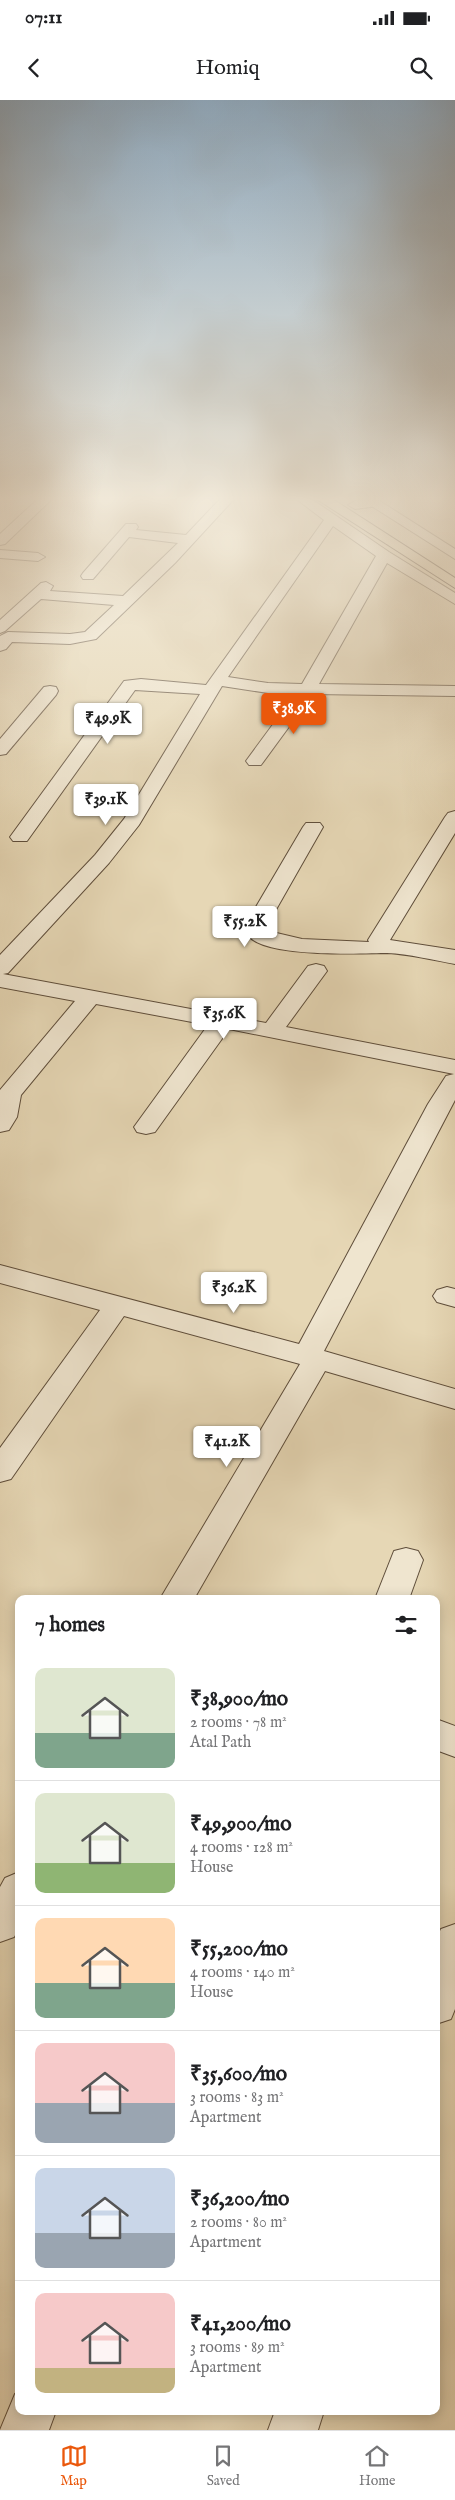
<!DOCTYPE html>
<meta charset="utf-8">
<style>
body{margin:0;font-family:"IM FELL English",serif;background:#f6f6f6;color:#202124;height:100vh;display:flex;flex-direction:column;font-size:19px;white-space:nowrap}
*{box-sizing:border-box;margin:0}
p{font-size:16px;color:#757577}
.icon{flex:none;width:28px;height:28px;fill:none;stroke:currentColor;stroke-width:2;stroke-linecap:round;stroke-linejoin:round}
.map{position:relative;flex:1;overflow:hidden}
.panel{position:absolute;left:15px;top:1495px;width:425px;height:820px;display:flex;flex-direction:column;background:#fff;border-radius:10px;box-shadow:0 2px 12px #0003}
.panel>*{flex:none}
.price{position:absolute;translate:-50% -42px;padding:0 11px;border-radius:5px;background:#fff;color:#222;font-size:16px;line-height:32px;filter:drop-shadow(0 1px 2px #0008)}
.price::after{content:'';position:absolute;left:50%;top:30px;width:15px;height:11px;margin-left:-8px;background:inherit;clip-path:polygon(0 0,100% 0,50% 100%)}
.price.selected{background:#ea580c;color:#fff}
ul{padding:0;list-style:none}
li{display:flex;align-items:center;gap:15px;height:125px;padding:0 20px}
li+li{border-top:1px solid #e0e0e0}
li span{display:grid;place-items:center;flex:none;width:140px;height:100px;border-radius:10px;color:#555}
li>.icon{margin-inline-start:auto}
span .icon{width:60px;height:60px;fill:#fffc;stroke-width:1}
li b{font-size:21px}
h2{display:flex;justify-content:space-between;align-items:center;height:60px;padding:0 20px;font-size:21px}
.status{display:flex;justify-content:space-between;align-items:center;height:35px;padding:0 25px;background:#fff;direction:ltr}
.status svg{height:14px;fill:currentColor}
header{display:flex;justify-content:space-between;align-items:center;height:65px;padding:0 20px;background:#fff;font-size:22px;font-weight:600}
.tabs{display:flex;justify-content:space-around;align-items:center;height:70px;border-top:1px solid #e0e0e0;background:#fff;font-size:14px;color:#757577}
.tabs a{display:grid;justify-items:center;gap:2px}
.tabs .selected{color:#ea580c}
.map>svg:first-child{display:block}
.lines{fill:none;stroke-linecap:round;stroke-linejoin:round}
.minor-casing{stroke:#5f4e3b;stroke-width:2}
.major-casing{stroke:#322112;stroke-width:2}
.minor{fill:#efe5cf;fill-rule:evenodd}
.major{fill:#e6d7b5;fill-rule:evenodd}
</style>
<div class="status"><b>07:11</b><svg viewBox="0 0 49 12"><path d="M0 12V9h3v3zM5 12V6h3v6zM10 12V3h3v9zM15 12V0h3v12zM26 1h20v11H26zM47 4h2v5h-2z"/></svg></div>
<header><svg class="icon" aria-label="back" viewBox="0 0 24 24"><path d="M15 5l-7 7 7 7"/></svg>Homiq<svg class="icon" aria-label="search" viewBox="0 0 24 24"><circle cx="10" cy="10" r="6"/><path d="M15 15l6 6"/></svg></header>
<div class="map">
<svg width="455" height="2330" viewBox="0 0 455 2330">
<rect width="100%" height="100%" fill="#e6d7b5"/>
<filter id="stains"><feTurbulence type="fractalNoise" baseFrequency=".004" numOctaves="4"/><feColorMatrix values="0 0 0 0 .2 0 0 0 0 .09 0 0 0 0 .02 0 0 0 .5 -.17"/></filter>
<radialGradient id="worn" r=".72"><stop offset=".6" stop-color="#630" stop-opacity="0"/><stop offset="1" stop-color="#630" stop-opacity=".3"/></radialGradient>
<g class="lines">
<defs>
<g id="minor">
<path d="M 39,398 L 53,398 L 5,444 L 0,445 L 0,434 Z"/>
<path d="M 221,398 L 235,398 L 175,463 L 96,539 L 70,544 L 12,542 L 6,549 L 0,551 L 0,536 L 8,532 L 70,534 L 85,532 L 114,505 L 41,499 L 5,531 L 0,533 L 0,520 L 41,483 L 46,482 L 53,486 L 50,491 L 123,496 L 178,443 L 129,437 L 93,479 L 83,479 L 81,476 L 83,473 L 126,424 L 136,424 L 138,427 L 136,430 L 186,435 Z"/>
<path d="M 295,398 L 310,398 L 389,452 L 455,493 L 455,504 L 387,463 L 319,584 L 455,586 L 455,596 L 313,594 L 261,665 L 249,665 L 246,661 L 296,593 L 268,593 L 222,586 L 139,725 L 109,763 L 8,873 L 3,874 L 266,923 L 308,866 L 316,864 L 324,866 L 327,871 L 286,927 L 455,960 L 455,1000 L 324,1251 L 455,1289 L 455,1309 L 325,1271 L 194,1499 L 160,1499 L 300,1264 L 124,1216 L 11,1379 L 0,1382 L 0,1348 L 100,1210 L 0,1183 L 0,1165 L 299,1244 L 428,1004 L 446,976 L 454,974 L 229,929 L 155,1032 L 146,1034 L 137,1032 L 134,1027 L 208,925 L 96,904 L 21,995 L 17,1017 L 9,1030 L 0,1032 L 0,990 L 75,901 L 0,887 L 0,855 L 95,755 L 124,719 L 200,594 L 135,590 L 27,741 L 13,741 L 10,737 L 124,581 L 141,579 L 206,585 L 324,420 ZM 333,426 L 376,456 L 302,584 L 268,583 L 228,577 Z"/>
<path d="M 359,398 L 375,398 L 455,449 L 455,459 Z"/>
<path d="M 0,450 L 38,453 L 45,457 L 38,461 L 0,458 Z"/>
<path d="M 50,586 L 56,587 L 58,591 L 56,595 L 6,654 L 0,655 L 0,639 L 44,587 Z"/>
<path d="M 455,711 L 455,733 L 390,840 L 455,850 L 455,864 C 433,860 409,854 387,853 C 367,853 231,861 247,822 L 303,727 L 306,723 L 320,723 L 323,727 L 269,822 L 268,831 L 302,839 L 369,842 L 368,840 L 445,717 L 448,713 Z"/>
<path d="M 447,1187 L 455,1189 L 455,1207 L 437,1202 L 433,1196 L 437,1190 Z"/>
<path d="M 406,1448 L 418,1451 L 423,1460 L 409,1499 L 375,1499 L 394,1451 Z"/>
<path d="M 436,1619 L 455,1626 L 455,1657 L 436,1650 Z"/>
<path d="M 19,1772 L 19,1828 L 14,1837 L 0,1842 L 0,1787 L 5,1778 Z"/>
<path d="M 455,1824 L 455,1909 L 451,1919 L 436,1924 L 436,1839 L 441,1829 Z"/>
<path d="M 19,2292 L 19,2311 L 56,2311 L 49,2330 L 0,2330 L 15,2294 Z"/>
<path d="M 275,2311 L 324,2311 L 318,2330 L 268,2330 Z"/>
</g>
<g id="major">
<path d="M 315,398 L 331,398 L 455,478 L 455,488 Z"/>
<path d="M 373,399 L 378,400 L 380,403 L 378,406 L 355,409 L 348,405 L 355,401 Z"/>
</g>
</defs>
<use href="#minor" class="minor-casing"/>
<use href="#major" class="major-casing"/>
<use href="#minor" class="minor"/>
<use href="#major" class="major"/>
</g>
<linearGradient id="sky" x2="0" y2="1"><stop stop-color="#8fa9be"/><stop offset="0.55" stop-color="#f4edde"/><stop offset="1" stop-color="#f4edde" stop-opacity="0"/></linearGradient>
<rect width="455" height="725" fill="url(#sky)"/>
<rect width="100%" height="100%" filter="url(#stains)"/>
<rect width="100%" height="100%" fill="url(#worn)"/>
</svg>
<b class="price selected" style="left:294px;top:635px">₹38.9K</b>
<b class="price" style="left:108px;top:645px">₹49.9K</b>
<b class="price" style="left:106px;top:726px">₹39.1K</b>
<b class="price" style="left:245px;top:848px">₹55.2K</b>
<b class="price" style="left:224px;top:940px">₹35.6K</b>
<b class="price" style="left:234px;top:1214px">₹36.2K</b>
<b class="price" style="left:227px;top:1368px">₹41.2K</b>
<section class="panel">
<h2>7 homes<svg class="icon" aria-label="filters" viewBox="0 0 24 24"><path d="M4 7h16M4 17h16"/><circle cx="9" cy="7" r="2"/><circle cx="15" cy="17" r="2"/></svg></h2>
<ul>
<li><span style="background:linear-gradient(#dfe7d0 65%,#7fa58c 0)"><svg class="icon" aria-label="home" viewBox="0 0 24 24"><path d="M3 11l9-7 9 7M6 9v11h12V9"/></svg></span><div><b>₹38,900/mo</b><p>2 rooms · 78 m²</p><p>Atal Path</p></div></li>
<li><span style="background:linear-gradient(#dfe7d0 70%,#8fb573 0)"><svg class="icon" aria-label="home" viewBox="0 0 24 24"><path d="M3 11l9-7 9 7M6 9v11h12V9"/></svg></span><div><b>₹49,900/mo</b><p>4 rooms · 128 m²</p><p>House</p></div></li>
<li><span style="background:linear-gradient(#ffd9b3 65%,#7fa58c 0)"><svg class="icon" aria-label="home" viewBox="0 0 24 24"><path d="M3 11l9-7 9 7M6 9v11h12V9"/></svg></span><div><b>₹55,200/mo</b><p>4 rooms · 140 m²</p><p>House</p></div></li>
<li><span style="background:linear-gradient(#f6c9c9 60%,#9aa5b1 0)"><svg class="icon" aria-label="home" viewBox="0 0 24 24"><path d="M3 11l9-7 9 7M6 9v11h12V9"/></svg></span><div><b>₹35,600/mo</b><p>3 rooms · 83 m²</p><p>Apartment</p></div></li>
<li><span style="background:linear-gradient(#c9d6e8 65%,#9aa5b1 0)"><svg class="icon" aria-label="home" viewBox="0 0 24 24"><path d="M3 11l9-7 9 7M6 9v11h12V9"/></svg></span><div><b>₹36,200/mo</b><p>2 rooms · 80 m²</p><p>Apartment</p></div></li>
<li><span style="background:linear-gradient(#f6c9c9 75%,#c2b280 0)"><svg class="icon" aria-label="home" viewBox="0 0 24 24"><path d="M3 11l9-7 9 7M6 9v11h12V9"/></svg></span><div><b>₹41,200/mo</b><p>3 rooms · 89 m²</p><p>Apartment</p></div></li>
</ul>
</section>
</div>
<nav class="tabs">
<a class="selected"><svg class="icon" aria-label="map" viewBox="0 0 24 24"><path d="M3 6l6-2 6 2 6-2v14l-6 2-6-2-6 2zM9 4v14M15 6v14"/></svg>Map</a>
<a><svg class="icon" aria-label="saved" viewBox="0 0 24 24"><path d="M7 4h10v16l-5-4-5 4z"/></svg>Saved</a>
<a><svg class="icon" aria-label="home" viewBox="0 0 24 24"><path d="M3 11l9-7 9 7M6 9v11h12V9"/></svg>Home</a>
</nav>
